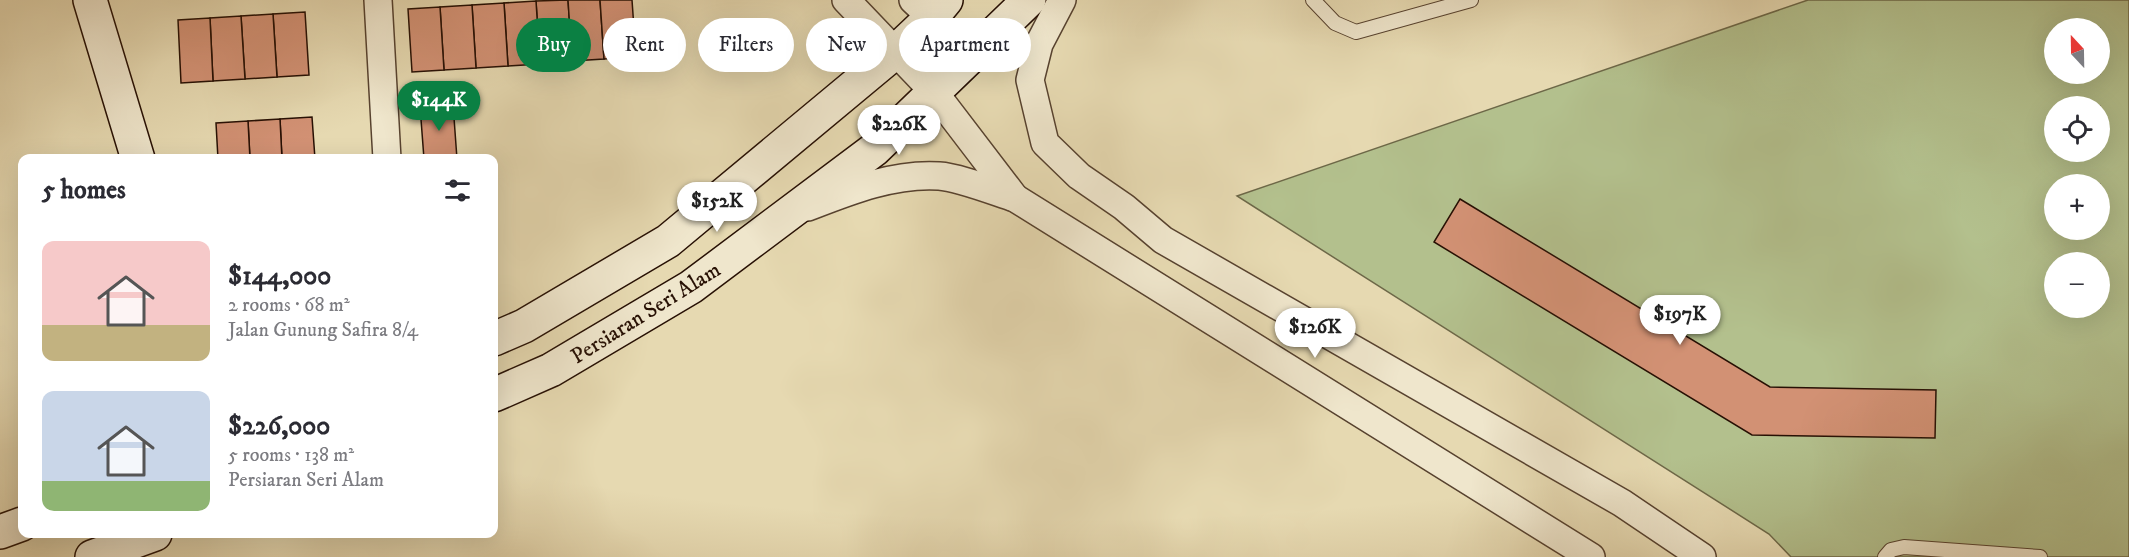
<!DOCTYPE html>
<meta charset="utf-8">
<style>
body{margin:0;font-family:"IM FELL DW Pica",serif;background:#f7f7f7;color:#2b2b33;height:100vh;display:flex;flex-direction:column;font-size:22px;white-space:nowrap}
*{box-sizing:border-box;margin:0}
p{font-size:20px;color:#7c7c81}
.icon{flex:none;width:33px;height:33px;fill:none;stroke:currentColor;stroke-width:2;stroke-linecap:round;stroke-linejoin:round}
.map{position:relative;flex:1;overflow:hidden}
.sheet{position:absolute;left:18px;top:154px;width:480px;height:384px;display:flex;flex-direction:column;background:#fff;border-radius:12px;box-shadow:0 6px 24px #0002}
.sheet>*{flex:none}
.banner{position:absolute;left:516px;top:18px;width:570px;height:54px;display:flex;gap:12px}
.needle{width:39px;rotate:338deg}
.controls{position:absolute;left:2044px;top:18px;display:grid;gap:12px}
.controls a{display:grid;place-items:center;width:66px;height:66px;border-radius:50%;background:#fff;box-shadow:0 6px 24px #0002;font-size:30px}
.price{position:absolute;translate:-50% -51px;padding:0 14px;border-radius:21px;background:#fff;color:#222;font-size:20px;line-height:39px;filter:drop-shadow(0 2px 3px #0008)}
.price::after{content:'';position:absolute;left:50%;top:36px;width:18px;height:14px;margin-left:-9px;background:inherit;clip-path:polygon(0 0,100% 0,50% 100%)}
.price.active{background:#0b8043;color:#fff}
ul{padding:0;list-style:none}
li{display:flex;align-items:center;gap:18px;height:150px;padding:0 24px}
li span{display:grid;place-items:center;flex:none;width:168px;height:120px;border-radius:12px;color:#555}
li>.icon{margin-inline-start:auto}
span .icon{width:72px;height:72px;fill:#fffc;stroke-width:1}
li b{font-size:26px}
h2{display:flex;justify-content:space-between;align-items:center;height:72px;padding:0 24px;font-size:26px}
.tag{padding:0 21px;border-radius:27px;background:#fff;box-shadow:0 6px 24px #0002;font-size:21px;line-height:54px}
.tag.active{background:#0b8043;color:#fff}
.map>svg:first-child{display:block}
.green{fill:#b3c08d;stroke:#6d6848;stroke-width:1.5;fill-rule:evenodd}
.building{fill:#d29174;stroke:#271004;stroke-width:1.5}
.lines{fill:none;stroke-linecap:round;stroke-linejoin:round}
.lane-casing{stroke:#57422f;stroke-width:16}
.street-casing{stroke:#57422f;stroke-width:30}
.secondary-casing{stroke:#271004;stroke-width:36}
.lane{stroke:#efe6cc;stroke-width:14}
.street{stroke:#efe6cc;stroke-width:27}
.secondary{stroke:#efe6cc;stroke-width:33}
.labels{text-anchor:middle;stroke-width:6;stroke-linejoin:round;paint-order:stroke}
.street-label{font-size:22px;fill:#271004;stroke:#efe6cc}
</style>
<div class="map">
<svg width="2129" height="557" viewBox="0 0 2129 557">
<rect width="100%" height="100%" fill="#e6d9b1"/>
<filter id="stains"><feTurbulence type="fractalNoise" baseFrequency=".00333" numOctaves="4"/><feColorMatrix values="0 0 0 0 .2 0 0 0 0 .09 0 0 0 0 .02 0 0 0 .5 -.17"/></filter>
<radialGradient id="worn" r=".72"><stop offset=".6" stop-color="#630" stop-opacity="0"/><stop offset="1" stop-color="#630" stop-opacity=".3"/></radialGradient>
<path class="green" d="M 1808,0 L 2129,0 L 2129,557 L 1791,557 L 1769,534 L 1237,196 ZM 2055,28 L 2100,28 L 2100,74 L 2055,74 ZM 2055,106 L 2100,106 L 2100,152 L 2055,152 ZM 2055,184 L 2100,184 L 2100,230 L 2055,230 ZM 2055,262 L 2100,262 L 2100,308 L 2055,308 Z"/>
<g class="building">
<path d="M 568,0 L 572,61 L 540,64 L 536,1 Z"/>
<path d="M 568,0 L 600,0 L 604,59 L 572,61 Z"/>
<path d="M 600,0 L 632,0 L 636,57 L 604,59 Z"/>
<path d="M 536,1 L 540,64 L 508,66 L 504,3 Z"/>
<path d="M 504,3 L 508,66 L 476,68 L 472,5 Z"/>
<path d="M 472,5 L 476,68 L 444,70 L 440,7 Z"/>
<path d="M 440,7 L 444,70 L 412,72 L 408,9 Z"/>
<path d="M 305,12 L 309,75 L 277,77 L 273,14 Z"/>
<path d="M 273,14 L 277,77 L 245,79 L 241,16 Z"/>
<path d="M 241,16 L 245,79 L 213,81 L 210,18 Z"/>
<path d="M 210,18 L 213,81 L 181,83 L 178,20 Z"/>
<path d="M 453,104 L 457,159 L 424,159 L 420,106 Z"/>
<path d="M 312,117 L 315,159 L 282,159 L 280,119 Z"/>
<path d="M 280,119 L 282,159 L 250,159 L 248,121 Z"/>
<path d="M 248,121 L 250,159 L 218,159 L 216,123 Z"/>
<path d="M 1460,199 L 1770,387 L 1936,390 L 1935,438 L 1752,435 L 1434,242 Z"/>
</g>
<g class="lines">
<defs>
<g id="lane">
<path d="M 1313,0 L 1335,23 L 1356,32 L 1471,0"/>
<path d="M 1885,557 L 1891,550 L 1904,547 L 2040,557"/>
</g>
<g id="street">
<path d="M 378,0 L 387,159"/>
<path d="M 846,0 L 934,92 L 1015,198"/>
<path d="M 913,0 L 972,56"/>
<path d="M 1062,0 L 1039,44 L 1030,80 L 1045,143 L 1079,176 L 1124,207 L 1163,240 L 1622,503 L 1702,557"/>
<path d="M 808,207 C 849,191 894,173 939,176 C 958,177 996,192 1015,198 L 1591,557"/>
</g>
<g id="secondary">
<path d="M 90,0 L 138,159"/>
<path d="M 494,339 L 524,326 L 668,241 L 894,53 L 932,17 L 946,0"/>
<path d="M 494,395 L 551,370 L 691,287 L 875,149 L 1029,0"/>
<path d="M 0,532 L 22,524"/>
<path d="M 92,557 L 155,534"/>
</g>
</defs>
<use href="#lane" class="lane-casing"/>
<use href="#street" class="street-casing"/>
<use href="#secondary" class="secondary-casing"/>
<use href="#lane" class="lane"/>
<use href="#street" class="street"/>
<use href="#secondary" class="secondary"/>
</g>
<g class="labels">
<g class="street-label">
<text transform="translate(645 312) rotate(-32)" y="8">Persiaran Seri Alam</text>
</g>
</g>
<rect width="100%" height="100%" filter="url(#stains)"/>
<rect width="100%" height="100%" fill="url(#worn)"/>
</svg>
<div class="controls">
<a><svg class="needle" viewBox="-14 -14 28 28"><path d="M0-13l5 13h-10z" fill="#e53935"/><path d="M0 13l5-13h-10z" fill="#7c7c81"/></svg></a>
<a><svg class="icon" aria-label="locate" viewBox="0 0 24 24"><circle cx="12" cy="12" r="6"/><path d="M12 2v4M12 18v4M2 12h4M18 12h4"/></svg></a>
<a>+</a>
<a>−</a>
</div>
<b class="price active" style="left:439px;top:132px">$144K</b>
<b class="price" style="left:899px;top:156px">$226K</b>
<b class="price" style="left:717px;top:233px">$152K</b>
<b class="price" style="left:1680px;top:346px">$197K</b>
<b class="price" style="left:1315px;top:359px">$126K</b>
<div class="banner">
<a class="tag active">Buy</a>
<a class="tag">Rent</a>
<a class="tag">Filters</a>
<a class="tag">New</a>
<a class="tag">Apartment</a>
</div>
<section class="sheet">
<h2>5 homes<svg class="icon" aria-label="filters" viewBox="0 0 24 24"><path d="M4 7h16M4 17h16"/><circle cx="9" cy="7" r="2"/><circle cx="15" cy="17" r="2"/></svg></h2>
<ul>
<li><span style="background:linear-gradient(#f6c9c9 70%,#c2b280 0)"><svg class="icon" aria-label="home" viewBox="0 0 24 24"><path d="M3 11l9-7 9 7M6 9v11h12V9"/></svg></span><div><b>$144,000</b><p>2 rooms · 68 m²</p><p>Jalan Gunung Safira 8/4</p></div></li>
<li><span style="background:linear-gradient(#c9d6e8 75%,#8fb573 0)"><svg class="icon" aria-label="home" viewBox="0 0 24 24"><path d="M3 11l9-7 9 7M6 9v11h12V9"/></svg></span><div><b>$226,000</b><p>5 rooms · 138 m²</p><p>Persiaran Seri Alam</p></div></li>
</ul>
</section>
</div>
